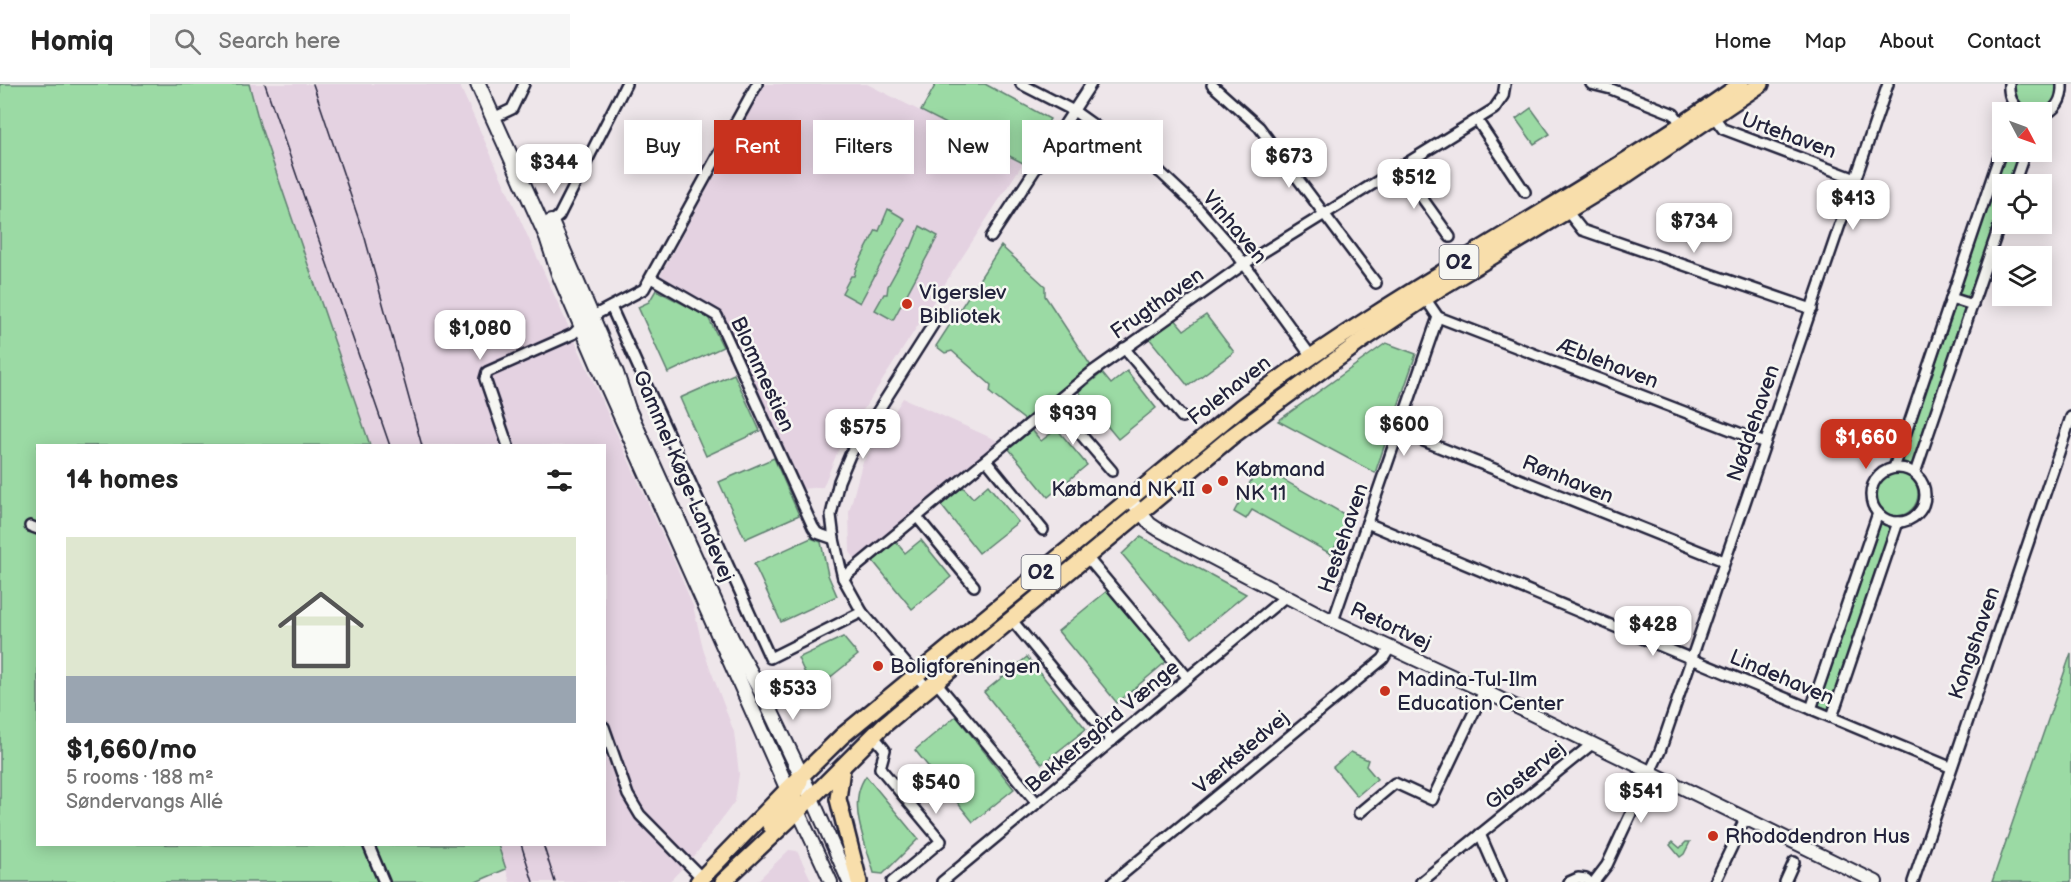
<!DOCTYPE html>
<meta charset="utf-8">
<style>
body{margin:0;font-family:"Balsamiq Sans",sans-serif;background:#f6f6f6;color:#222;height:100vh;display:flex;flex-direction:column;font-size:22px;white-space:nowrap}
*{box-sizing:border-box;margin:0}
p{font-size:20px;color:#767676}
.icon{flex:none;width:33px;height:33px;fill:none;stroke:currentColor;stroke-width:2;stroke-linecap:round;stroke-linejoin:round}
.map{position:relative;flex:1;overflow:hidden}
.panel{position:absolute;left:36px;top:360px;width:570px;height:402px;display:flex;flex-direction:column;background:#fff;border-radius:0px;box-shadow:0 3px 15px #0003}
.panel>*{flex:none}
.hud{position:absolute;left:624px;top:36px;width:570px;height:54px;display:flex;gap:12px}
.needle{width:39px;rotate:131deg}
.controls{position:absolute;left:1992px;top:18px;display:grid;gap:12px}
.controls a{display:grid;place-items:center;width:60px;height:60px;border-radius:0px;background:#fff;box-shadow:0 3px 15px #0003;font-size:30px}
.price{position:absolute;translate:-50% -51px;padding:0 14px;border-radius:12px;background:#fff;color:#222;font-size:20px;line-height:39px;filter:drop-shadow(0 2px 3px #0008)}
.price::after{content:'';position:absolute;left:50%;top:36px;width:18px;height:14px;margin-left:-9px;background:inherit;clip-path:polygon(0 0,100% 0,50% 100%)}
.price.on{background:#c8321e;color:#fff}
ul{padding:0;list-style:none}
li{display:grid;align-content:center;gap:12px;height:318px;padding:0 30px}
li span{display:grid;place-items:center;height:186px;border-radius:0px;color:#555}
li>.icon{margin-inline-start:auto}
span .icon{width:108px;height:108px;fill:#fffc;stroke-width:1}
li b{font-size:26px}
h2{display:flex;justify-content:space-between;align-items:center;height:72px;padding:0 30px;font-size:26px}
.pill{padding:0 21px;border-radius:0px;background:#fff;box-shadow:0 3px 15px #0003;font-size:21px;line-height:54px}
.pill.on{background:#c8321e;color:#fff}
header{display:flex;align-items:center;gap:36px;box-sizing:border-box;height:84px;padding:0 30px;background:#fff;border-bottom:2px solid #e0e0e0}
header strong{font-size:28px}
nav{display:flex;gap:33px;margin-inline-start:auto;font-size:21px}
.search{width:420px;height:54px;background:#f6f6f6;display:flex;align-items:center;gap:15px;box-sizing:border-box;padding:0 21px;border-radius:0px;color:#767676;font-size:22px}
.map>svg:first-child{display:block}
.built{fill:#e4d2e1}
.green{fill:#9bdaa4;stroke:#5e7e70;stroke-width:1.5}
.lines{fill:none;stroke-linecap:round;stroke-linejoin:round}
.minor-casing{stroke:#22223b;stroke-width:14}
.tertiary-casing{stroke:#22223b;stroke-width:16}
.secondary-casing{stroke:#22223b;stroke-width:18}
.primary-casing{stroke:#22223b;stroke-width:20}
.minor{stroke:#f6f6f2;stroke-width:9}
.tertiary{stroke:#f6f6f2;stroke-width:12}
.secondary{stroke:#f6f6f2;stroke-width:14}
.primary{stroke:#f8deab;stroke-width:15}
.tram{stroke:#22223b;stroke-width:1.5}
.poi-dot{fill:#c8321e;stroke:#f6f6f2;stroke-width:2}
.labels{text-anchor:middle;stroke-width:5;stroke-linejoin:round;paint-order:stroke}
.shield{fill:#f6f6f2;stroke:#626272;stroke-width:1.5}
.shield-label{font-size:20px;font-weight:bold;fill:#22223b}
.street-label{font-size:21px;fill:#22223b;stroke:#f6f6f2}
.poi-label{font-size:21px;fill:#22223b;stroke:#f6f6f2;text-anchor:start}
</style>
<header>
<strong>Homiq</strong>
<div class="search"><svg class="icon" aria-label="search" viewBox="0 0 24 24"><circle cx="10" cy="10" r="6"/><path d="M15 15l6 6"/></svg>Search here</div>
<nav><a>Home</a><a>Map</a><a>About</a><a>Contact</a></nav>
</header>
<div class="map">
<svg width="2071" height="798" viewBox="0 0 2071 798">
<rect width="100%" height="100%" fill="#eee6ea"/>
<filter id="ink" filterUnits="userSpaceOnUse"><feTurbulence type="fractalNoise" baseFrequency=".0167" numOctaves="2"/><feDisplacementMap in="SourceGraphic" scale="12" xChannelSelector="R" yChannelSelector="G"/><feConvolveMatrix kernelMatrix="1 2 1 2 8 2 1 2 1" color-interpolation-filters="sRGB"/></filter>
<g filter="url(#ink)">
<g class="built">
<path d="M 249,0 L 459,0 L 676,481 L 693,522 L 704,568 L 734,648 L 739,690 L 735,717 L 696,770 L 669,798 L 510,798 L 498,761 L 604,760 L 604,362 L 370,361 L 260,41 Z"/>
<path d="M 764,0 L 867,0 L 1023,79 L 840,362 L 823,403 L 801,405 L 724,232 L 714,223 L 659,194 Z"/>
<path d="M 903,314 L 998,357 L 856,476 L 850,468 L 849,428 L 862,380 Z"/>
<path d="M 789,766 L 797,767 L 812,798 L 756,798 Z"/>
</g>
<g class="green">
<path d="M 0,0 L 249,0 L 260,41 L 370,361 L 38,362 L 38,760 L 498,761 L 506,785 L 476,798 L 0,798 Z"/>
<path d="M 936,0 L 985,0 L 1050,35 L 1023,79 L 921,27 Z"/>
<path d="M 2013,0 L 2057,0 C 2059,34 2011,35 2013,0 Z"/>
<path d="M 1531,24 L 1550,50 L 1534,60 L 1516,35 Z"/>
<path d="M 2006,68 L 2020,68 L 2009,100 L 2002,100 L 2002,120 L 1971,213 L 1969,215 L 1958,211 Z"/>
<path d="M 888,125 L 905,135 L 860,219 L 842,209 L 851,192 L 854,192 L 856,184 L 876,146 L 879,147 Z"/>
<path d="M 920,142 L 938,152 L 893,236 L 875,226 L 884,210 L 887,210 L 888,202 L 909,164 L 911,164 Z"/>
<path d="M 1001,162 L 1045,202 L 1045,212 L 1091,282 L 1025,336 L 990,309 L 991,301 L 952,267 L 945,269 L 936,262 Z"/>
<path d="M 656,206 L 708,233 L 723,263 L 668,289 L 638,223 L 649,218 Z"/>
<path d="M 1956,221 L 1967,225 L 1913,381 L 1903,380 L 1901,378 Z"/>
<path d="M 1206,231 L 1234,268 L 1188,302 L 1148,253 L 1174,234 L 1184,246 Z"/>
<path d="M 1386,259 L 1416,270 L 1375,389 L 1278,337 Z"/>
<path d="M 1127,287 L 1156,324 L 1118,355 L 1079,308 L 1102,289 L 1111,300 Z"/>
<path d="M 734,290 L 760,347 L 706,372 L 680,314 Z"/>
<path d="M 1057,345 L 1087,381 L 1048,413 L 1009,365 L 1032,346 L 1041,357 Z"/>
<path d="M 774,374 L 799,431 L 745,455 L 719,398 Z"/>
<path d="M 1259,382 L 1351,434 L 1331,470 L 1252,426 L 1246,435 L 1234,428 Z"/>
<circle cx="1896" cy="410" r="22"/>
<path d="M 988,401 L 1018,438 L 979,469 L 941,421 L 963,403 L 973,414 Z"/>
<path d="M 1881,439 L 1890,441 L 1891,447 L 1828,625 L 1817,621 Z"/>
<path d="M 1140,453 L 1141,453 L 1246,510 L 1192,554 L 1122,470 Z"/>
<path d="M 811,454 L 821,458 L 828,491 L 837,512 L 781,538 L 754,480 Z"/>
<path d="M 921,456 L 951,493 L 912,525 L 873,477 L 896,458 L 905,469 Z"/>
<path d="M 1107,507 L 1167,577 L 1117,619 L 1058,547 Z"/>
<path d="M 843,553 L 858,571 L 813,607 L 798,574 Z"/>
<path d="M 2071,569 L 2071,798 L 1992,798 Z"/>
<path d="M 1027,573 L 1086,645 L 1042,680 L 984,608 Z"/>
<path d="M 956,632 L 1014,705 L 973,738 L 915,666 Z"/>
<path d="M 1351,668 L 1368,676 L 1366,682 L 1377,695 L 1357,712 L 1333,683 Z"/>
<path d="M 866,692 L 918,755 L 883,790 L 874,789 C 866,760 846,719 866,692 Z"/>
<path d="M 1673,758 L 1680,764 L 1686,758 L 1690,758 L 1684,770 L 1680,773 L 1670,761 Z"/>
</g>
<g class="lines">
<defs>
<g id="minor">
<path d="M 1021,0 L 1074,27 L 1161,89 L 1195,121 L 1231,162 L 1311,272"/>
<path d="M 1591,0 L 1611,5 L 1674,30 L 1682,41"/>
<path d="M 2009,0 C 2008,13 2013,21 2022,28"/>
<path d="M 1212,1 L 1259,43 L 1376,199"/>
<path d="M 2042,31 C 2056,27 2063,15 2062,0"/>
<path d="M 1714,33 L 1723,45 L 1856,95"/>
<path d="M 493,34 L 512,25 L 524,0"/>
<path d="M 1477,36 L 1525,108"/>
<path d="M 1400,83 L 1450,153"/>
<path d="M 2014,100 L 2025,68"/>
<path d="M 1567,127 L 1582,146 L 1812,225"/>
<path d="M 548,141 L 559,132 L 626,0"/>
<path d="M 991,153 L 1091,0"/>
<path d="M 651,194 L 717,232 L 813,443 L 817,449 L 834,455"/>
<path d="M 1951,214 L 1973,221"/>
<path d="M 611,223 L 770,574 L 862,528"/>
<path d="M 1438,233 L 1765,359"/>
<path d="M 1124,264 L 1182,333"/>
<path d="M 1054,319 L 1112,387"/>
<path d="M 1399,347 L 1724,477"/>
<path d="M 508,362 L 485,295 L 487,288 L 573,250 L 591,233 L 644,205 L 757,0"/>
<path d="M 986,376 L 1043,446"/>
<circle cx="1898" cy="411" r="27"/>
<path d="M 1894,384 L 2002,64"/>
<path d="M 1915,389 L 2002,134"/>
<path d="M 917,433 L 974,502"/>
<path d="M 1367,439 L 1950,683"/>
<path d="M 30,442 L 38,445"/>
<path d="M 1086,472 L 1188,594"/>
<path d="M 843,494 L 1092,288 L 1244,180 L 1494,25 L 1503,12 L 1505,0"/>
<path d="M 1011,535 L 1112,657"/>
<path d="M 1333,537 L 1438,233 L 1425,214"/>
<path d="M 935,597 L 1037,719"/>
<path d="M 927,604 L 862,528 L 843,494 L 834,455 L 831,431 L 839,397 L 850,371 L 934,239"/>
<path d="M 1811,625 L 1878,429"/>
<path d="M 1832,633 L 1898,438"/>
<path d="M 604,643 L 628,711 L 640,731 L 702,794"/>
<path d="M 873,651 L 885,666 L 880,684 L 941,757 L 892,798"/>
<path d="M 1359,729 L 1395,699 L 1432,716 L 1484,607"/>
<path d="M 1480,750 L 1501,798"/>
<path d="M 368,760 L 384,798"/>
<path d="M 942,798 L 1285,513"/>
<path d="M 1113,798 L 1383,575 L 1390,564"/>
<path d="M 1421,798 L 1592,660"/>
<path d="M 1569,798 L 1578,794 L 1586,795 L 1589,798"/>
<path d="M 1594,798 L 1607,781 L 1660,667 L 1888,0"/>
<path d="M 1715,798 L 1745,735"/>
<path d="M 1785,798 L 1794,778"/>
<path d="M 1913,798 L 2071,333"/>
</g>
<g id="tertiary">
<path d="M 1129,414 L 1150,440 L 1159,446 L 1333,537 L 1484,607 L 1876,798"/>
<path d="M 812,714 L 849,798"/>
<path d="M 798,727 L 831,798"/>
</g>
<g id="secondary">
<path d="M 478,0 L 547,153 L 559,190 L 607,301 L 792,715"/>
<path d="M 551,138 L 616,289 L 628,325 L 732,556 L 762,609 L 812,714"/>
</g>
<g id="primary">
<path d="M 842,684 L 838,715 L 859,798"/>
<path d="M 770,741 L 793,716 L 800,697"/>
<path d="M 698,798 L 788,705 L 842,652 L 1241,323 C 1400,203 1579,115 1741,0"/>
<path d="M 723,798 L 798,727 L 884,641 L 1231,353 L 1364,255 L 1440,204 L 1623,93 L 1761,0"/>
</g>
</defs>
<use href="#minor" class="minor-casing"/>
<use href="#tertiary" class="tertiary-casing"/>
<use href="#secondary" class="secondary-casing"/>
<use href="#primary" class="primary-casing"/>
<use href="#minor" class="minor"/>
<use href="#tertiary" class="tertiary"/>
<use href="#secondary" class="secondary"/>
<use href="#primary" class="primary"/>
<g class="tram">
<path d="M 265,0 L 390,362"/>
<path d="M 313,0 L 365,154 L 422,362"/>
<path d="M 521,760 L 533,798"/>
<path d="M 543,760 L 555,798"/>
</g>
</g>
</g>
<g class="poi-dot">
<circle cx="907" cy="220" r="6"/>
<circle cx="1223" cy="397" r="6"/>
<circle cx="1207" cy="405" r="6"/>
<circle cx="878" cy="582" r="6"/>
<circle cx="1385" cy="607" r="6"/>
<circle cx="1713" cy="752" r="6"/>
</g>
<g class="labels">
<g class="shield">
<rect x="1439.5" y="161" width="39" height="34" rx="4.5"/>
<rect x="1021.5" y="471" width="39" height="34" rx="4.5"/>
</g>
<g class="shield-label">
<text x="1459" y="185">O2</text>
<text x="1041" y="495">O2</text>
</g>
<g class="street-label">
<text transform="translate(1789 51) rotate(20)" y="7">Urtehaven</text>
<text transform="translate(1235 143) rotate(50)" y="7">Vinhaven</text>
<text transform="translate(1157 219) rotate(-35)" y="7">Frugthaven</text>
<text transform="translate(1608 279) rotate(21)" y="7">Æblehaven</text>
<text transform="translate(763 290) rotate(65)" y="7">Blommestien</text>
<text transform="translate(1229 306) rotate(-38)" y="7">Folehaven</text>
<text transform="translate(1753 339) rotate(-71)" y="7">Nøddehaven</text>
<text transform="translate(684 392) rotate(67)" y="7">Gammel Køge Landevej</text>
<text transform="translate(1568 395) rotate(22)" y="7">Rønhaven</text>
<text transform="translate(1343 454) rotate(-71)" y="7">Hestehaven</text>
<text transform="translate(1391 542) rotate(25)" y="7">Retortvej</text>
<text transform="translate(1974 559) rotate(-71)" y="7">Kongshaven</text>
<text transform="translate(1782 593) rotate(23)" y="7">Lindehaven</text>
<text transform="translate(1102 642) rotate(-40)" y="7">Bekkersgård Vænge</text>
<text transform="translate(1241 668) rotate(-40)" y="7">Værkstedvej</text>
<text transform="translate(1525 691) rotate(-39)" y="7">Glostervej</text>
</g>
<g class="poi-label">
<text x="919" y="215">Vigerslev<tspan x="919" dy="24">Bibliotek</tspan></text>
<text x="1235" y="392">Købmand<tspan x="1235" dy="24">NK 11</tspan></text>
<text x="1195" y="412" text-anchor="end">Købmand NK II</text>
<text x="890" y="589">Boligforeningen</text>
<text x="1397" y="602">Madina-Tul-Ilm<tspan x="1397" dy="24">Education Center</tspan></text>
<text x="1725" y="759">Rhododendron Hus</text>
</g>
</g>
</svg>
<div class="controls">
<a><svg class="needle" viewBox="-14 -14 28 28"><path d="M0-13l5 13h-10z" fill="#e53935"/><path d="M0 13l5-13h-10z" fill="#767676"/></svg></a>
<a><svg class="icon" aria-label="locate" viewBox="0 0 24 24"><circle cx="12" cy="12" r="6"/><path d="M12 2v4M12 18v4M2 12h4M18 12h4"/></svg></a>
<a><svg class="icon" aria-label="layers" viewBox="0 0 24 24"><path d="M12 4l9 5-9 5-9-5zM3 14l9 5 9-5"/></svg></a>
</div>
<b class="price" style="left:1289px;top:105px">$673</b>
<b class="price" style="left:554px;top:111px">$344</b>
<b class="price" style="left:1414px;top:126px">$512</b>
<b class="price" style="left:1853px;top:147px">$413</b>
<b class="price" style="left:1694px;top:170px">$734</b>
<b class="price" style="left:480px;top:277px">$1,080</b>
<b class="price" style="left:1073px;top:362px">$939</b>
<b class="price" style="left:1404px;top:373px">$600</b>
<b class="price" style="left:863px;top:376px">$575</b>
<b class="price on" style="left:1866px;top:386px">$1,660</b>
<b class="price" style="left:1653px;top:573px">$428</b>
<b class="price" style="left:793px;top:637px">$533</b>
<b class="price" style="left:936px;top:731px">$540</b>
<b class="price" style="left:1641px;top:740px">$541</b>
<div class="hud">
<a class="pill">Buy</a>
<a class="pill on">Rent</a>
<a class="pill">Filters</a>
<a class="pill">New</a>
<a class="pill">Apartment</a>
</div>
<section class="panel">
<h2>14 homes<svg class="icon" aria-label="filters" viewBox="0 0 24 24"><path d="M4 7h16M4 17h16"/><circle cx="9" cy="7" r="2"/><circle cx="15" cy="17" r="2"/></svg></h2>
<ul>
<li><span style="background:linear-gradient(#dfe7d0 75%,#9aa5b1 0)"><svg class="icon" aria-label="home" viewBox="0 0 24 24"><path d="M3 11l9-7 9 7M6 9v11h12V9"/></svg></span><div><b>$1,660/mo</b><p>5 rooms · 188 m²</p><p>Søndervangs Allé</p></div></li>
</ul>
</section>
</div>
